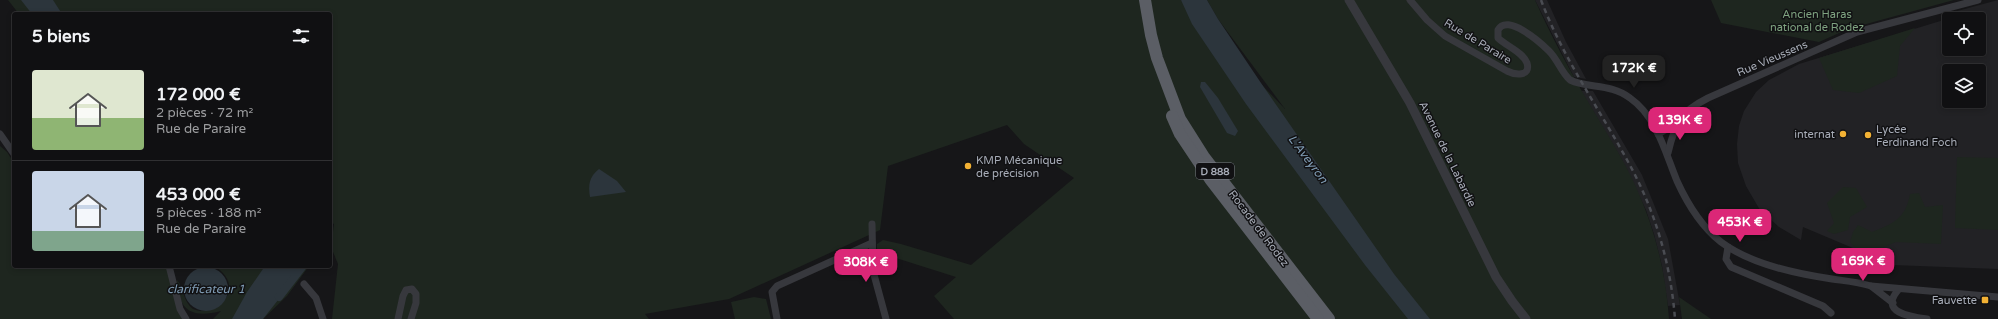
<!DOCTYPE html>
<html lang="fr">
<meta charset="utf-8">
<style>
body{margin:0;font-family:"Varela Round",sans-serif;background:#19191b;color:#f1f3f6;height:100vh;display:flex;flex-direction:column;font-size:15px;white-space:nowrap}
*{box-sizing:border-box;margin:0}
p{font-size:13px;color:#9c9d9f}
.icon{flex:none;width:22px;height:22px;fill:none;stroke:currentColor;stroke-width:2;stroke-linecap:round;stroke-linejoin:round}
.map{position:relative;flex:1;overflow:hidden}
.drawer{position:absolute;left:12px;top:12px;width:320px;height:256px;display:flex;flex-direction:column;background:#101012;border-radius:4px;box-shadow:0 2px 6px #0003,0 0 0 1px #303032}
.drawer>*{flex:none}
.fabs{position:absolute;left:1942px;top:12px;display:grid;gap:8px}
.fabs a{display:grid;place-items:center;width:44px;height:44px;border-radius:4px;background:#101012;box-shadow:0 2px 6px #0003,0 0 0 1px #303032;font-size:20px}
.price{position:absolute;translate:-50% -34px;padding:0 9px;border-radius:8px;background:#db2777;color:#fff;font-size:13px;line-height:26px;filter:drop-shadow(0 1px 2px #0008)}
.price::after{content:'';position:absolute;left:50%;top:24px;width:12px;height:9px;margin-left:-6px;background:inherit;clip-path:polygon(0 0,100% 0,50% 100%)}
.price.current{background:#222;color:#fff}
ul{padding:0;list-style:none}
li{display:flex;align-items:center;gap:12px;height:100px;padding:0 20px}
li+li{border-top:1px solid #303032}
li span{display:grid;place-items:center;flex:none;width:112px;height:80px;border-radius:4px;color:#555}
li>.icon{margin-inline-start:auto}
span .icon{width:48px;height:48px;fill:#fffc;stroke-width:1}
li b{font-size:17px}
h2{display:flex;justify-content:space-between;align-items:center;height:48px;padding:0 20px;font-size:17px}
.map>svg:first-child{display:block}
.built{fill:#222225;fill-rule:evenodd}
.green{fill:#1e261f}
.water{fill:#2c353c}
.lines{fill:none;stroke-linecap:round;stroke-linejoin:round}
.canal{stroke:#2c353c;stroke-width:8}
.minor{stroke:#37383d;stroke-width:7}
.tertiary{stroke:#37383d;stroke-width:9}
.trunk{stroke:#5b5e65;stroke-width:12}
.rail{stroke:#4a4c52;stroke-width:2.5;stroke-dasharray:5 4;stroke-linecap:butt}
.poi-dot{fill:#f2b134;stroke:#111113;stroke-width:1.5}
.labels{text-anchor:middle;stroke-width:3;stroke-linejoin:round;paint-order:stroke}
.shield{fill:#111113;stroke:#7b7e86;stroke-width:1}
.shield-label{font-size:10px;font-weight:bold;fill:#a8adb8}
.park-label{font-size:11px;fill:#7fa381;stroke:#111113}
.street-label{font-size:11px;fill:#a8adb8;stroke:#111113}
.poi-label{font-size:11px;fill:#a8adb8;stroke:#111113;text-anchor:start}
.water-label{font-size:12px;font-style:italic;fill:#7f9bb3;stroke:#111113}
</style>
<div class="map">
<svg width="1998" height="319" viewBox="0 0 1998 319">
<rect width="100%" height="100%" fill="#161618"/>
<g class="built">
<path d="M 1535,0 L 1547,0 L 1566,42 L 1586,79 L 1574,77 Z"/>
<path d="M 1998,0 L 1998,269 L 1893,265 L 1803,227 L 1801,240 L 1779,227 L 1760,210 L 1746,186 L 1738,163 L 1737,144 L 1739,126 L 1744,111 L 1756,92 L 1769,80 L 1799,64 L 1947,19 L 1950,13 ZM 1949,19 L 1979,19 L 1979,49 L 1949,49 ZM 1949,71 L 1979,71 L 1979,101 L 1949,101 Z"/>
<path d="M 1581,91 L 1593,91 L 1642,175 L 1668,239 L 1680,305 L 1668,306 L 1662,266 L 1654,234 L 1646,210 L 1621,158 Z"/>
</g>
<g class="green">
<path d="M 8,0 L 1181,0 L 1285,109 L 1218,19 L 1207,0 L 1535,0 C 1551,36 1570,71 1590,105 C 1606,132 1623,158 1636,187 C 1655,229 1666,273 1669,319 L 954,319 L 934,296 L 956,277 L 877,252 L 877,244 L 883,240 L 901,244 L 971,265 L 1074,178 L 1024,144 L 1007,125 L 888,166 L 880,230 L 729,299 L 645,314 L 649,319 L 332,319 L 338,264 L 331,247 L 334,224 L 330,222 L 330,14 L 19,14 Z"/>
<path d="M 1711,0 L 1954,0 L 1848,29 L 1819,42 L 1721,23 Z"/>
<path d="M 1915,28 L 1900,46 L 1897,76 L 1859,93 L 1833,90 L 1819,58 Z"/>
<path d="M 0,146 L 7,152 L 14,163 L 14,266 L 166,266 L 182,319 L 0,319 Z"/>
<path d="M 1957,157 L 1998,158 L 1998,230 L 1955,228 Z"/>
<path d="M 1843,187 L 1856,188 L 1867,207 L 1850,217 L 1848,230 L 1834,234 L 1827,231 L 1834,223 L 1827,203 Z"/>
<path d="M 1919,193 L 1925,207 L 1943,205 L 1941,244 L 1896,242 L 1884,247 L 1856,249 L 1850,242 L 1853,232 L 1858,225 L 1872,232 C 1893,224 1906,218 1910,194 Z"/>
<path d="M 214,266 L 309,266 L 287,296 L 263,319 L 213,319 L 221,311 C 190,319 178,309 177,280 C 185,289 182,300 193,309 C 216,319 249,287 214,266 Z"/>
<path d="M 754,297 L 766,299 L 771,319 L 735,319 L 731,302 Z"/>
<path d="M 1679,297 L 1711,319 L 1682,319 Z"/>
</g>
<g class="water">
<path d="M 21,0 L 53,0 L 62,14 L 32,14 Z"/>
<path d="M 1181,0 L 1207,0 L 1218,19 L 1261,83 L 1394,274 L 1430,319 L 1408,319 L 1365,265 L 1246,104 L 1192,24 Z"/>
<path d="M 1201,82 L 1205,82 L 1218,98 L 1238,131 L 1235,136 L 1227,133 L 1200,87 Z"/>
<path d="M 599,169 L 617,181 L 626,192 L 590,197 C 588,185 589,177 599,169 Z"/>
<path d="M 265,266 L 306,266 L 302,270 L 298,268 L 285,284 L 286,290 L 263,319 L 232,319 L 247,292 Z"/>
<circle cx="206" cy="289" r="22"/>
</g>
<g class="lines">
<path class="canal" d="M 279,297 L 303,266"/>
<g class="minor">
<path d="M 1410,0 L 1427,20 L 1445,36 L 1507,71 C 1515,75 1531,77 1527,63 C 1523,52 1506,46 1498,38 L 1498,30 C 1507,13 1540,42 1549,51 C 1558,60 1561,72 1570,80 C 1589,89 1610,83 1630,98 C 1657,117 1665,152 1677,181 C 1687,203 1702,227 1721,242 C 1750,264 1797,274 1832,279 C 1846,281 1858,282 1871,286"/>
<path d="M 0,134 L 14,154"/>
<path d="M 1658,134 L 1676,124"/>
<path d="M 1668,153 C 1675,123 1680,112 1708,98 L 1857,32 L 1978,0"/>
<path d="M 872,224 L 873,271 L 886,319"/>
<path d="M 1728,247 L 1726,259 L 1731,267 L 1823,306 L 1831,313"/>
<path d="M 169,266 L 180,309 L 186,319"/>
<path d="M 304,284 L 316,298 L 323,319"/>
<path d="M 1899,289 C 1878,312 1910,317 1927,319"/>
<path d="M 1893,303 L 1871,286 L 1998,297"/>
<path d="M 398,319 L 403,296 L 406,290 L 412,289 L 416,294 L 416,303 L 411,319"/>
<path d="M 777,319 L 772,292 L 777,286 L 872,243"/>
</g>
<path class="tertiary" d="M 1349,0 L 1410,103 L 1496,277 L 1512,301 L 1526,319"/>
<g class="trunk">
<path d="M 1145,0 L 1151,35 L 1157,58 L 1180,119 L 1204,157 L 1329,319"/>
<path d="M 1172,116 L 1180,134 L 1210,179 L 1318,319"/>
</g>
<path class="rail" d="M 1541,0 C 1564,61 1603,114 1633,171 C 1657,217 1671,267 1675,319"/>
</g>
<g class="poi-dot">
<circle cx="1843" cy="134" r="4"/>
<circle cx="1868" cy="135" r="4"/>
<circle cx="968" cy="166" r="4"/>
<rect x="1981" y="296" width="8" height="8" rx="2"/>
</g>
<g class="labels">
<rect class="shield" x="1196" y="163" width="38" height="16" rx="3"/>
<g class="shield-label">
<text x="1215" y="175">D 888</text>
</g>
<g class="park-label">
<text x="1817" y="18">Ancien Haras<tspan x="1817" dy="13">national de Rodez</tspan></text>
</g>
<g class="street-label">
<text transform="translate(1478 41) rotate(31)" y="4">Rue de Paraire</text>
<text transform="translate(1772 58) rotate(-23)" y="4">Rue Vieussens</text>
<text transform="translate(1448 154) rotate(64)" y="4">Avenue de la Labardie</text>
<text transform="translate(1259 228) rotate(53)" y="4">Rocade de Rodez</text>
</g>
<g class="poi-label">
<text x="1876" y="133">Lycée<tspan x="1876" dy="13">Ferdinand Foch</tspan></text>
<text x="1835" y="138" text-anchor="end">internat</text>
<text x="976" y="164">KMP Mécanique<tspan x="976" dy="13">de précision</tspan></text>
<text x="1977" y="304" text-anchor="end">Fauvette</text>
</g>
<g class="water-label">
<text transform="translate(1308 159) rotate(53)" y="4">L'Aveyron</text>
<text x="206" y="293">clarificateur 1</text>
</g>
</g>
</svg>
<div class="fabs">
<a><svg class="icon" aria-label="locate" viewBox="0 0 24 24"><circle cx="12" cy="12" r="6"/><path d="M12 2v4M12 18v4M2 12h4M18 12h4"/></svg></a>
<a><svg class="icon" aria-label="layers" viewBox="0 0 24 24"><path d="M12 4l9 5-9 5-9-5zM3 14l9 5 9-5"/></svg></a>
</div>
<b class="price current" style="left:1634px;top:89px">172K €</b>
<b class="price" style="left:1680px;top:141px">139K €</b>
<b class="price" style="left:1740px;top:243px">453K €</b>
<b class="price" style="left:1863px;top:282px">169K €</b>
<b class="price" style="left:866px;top:283px">308K €</b>
<section class="drawer">
<h2>5 biens<svg class="icon" aria-label="filters" viewBox="0 0 24 24"><path d="M4 7h16M4 17h16"/><circle cx="9" cy="7" r="2"/><circle cx="15" cy="17" r="2"/></svg></h2>
<ul>
<li><span style="background:linear-gradient(#dfe7d0 60%,#8fb573 0)"><svg class="icon" aria-label="home" viewBox="0 0 24 24"><path d="M3 11l9-7 9 7M6 9v11h12V9"/></svg></span><div><b>172 000 €</b><p>2 pièces · 72 m²</p><p>Rue de Paraire</p></div></li>
<li><span style="background:linear-gradient(#c9d6e8 75%,#7fa58c 0)"><svg class="icon" aria-label="home" viewBox="0 0 24 24"><path d="M3 11l9-7 9 7M6 9v11h12V9"/></svg></span><div><b>453 000 €</b><p>5 pièces · 188 m²</p><p>Rue de Paraire</p></div></li>
</ul>
</section>
</div>
